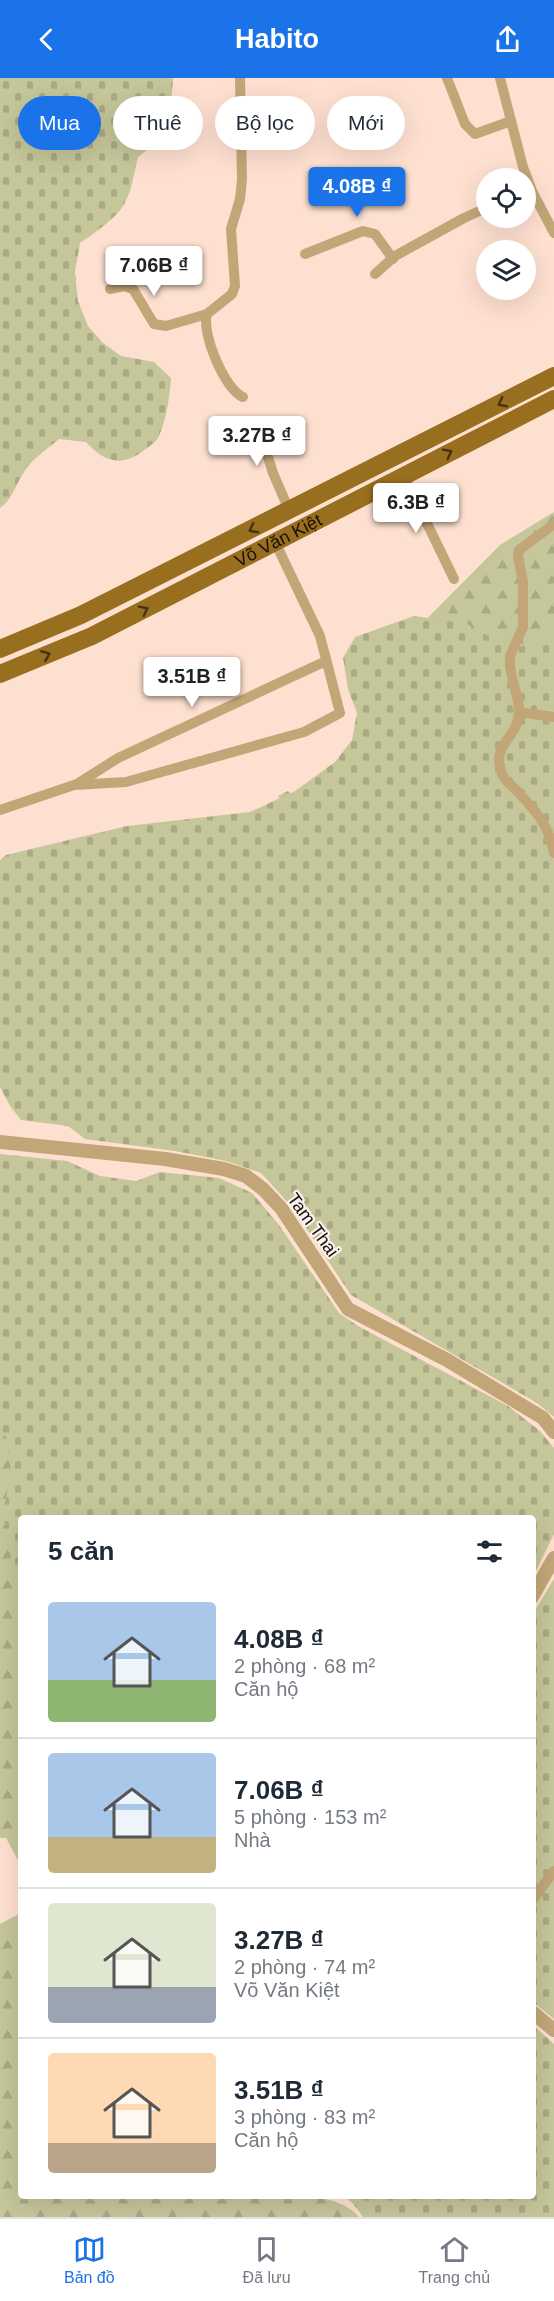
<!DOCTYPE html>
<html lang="vi">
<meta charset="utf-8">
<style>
body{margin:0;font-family:Arial,sans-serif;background:#f6f6f7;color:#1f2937;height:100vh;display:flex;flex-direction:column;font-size:22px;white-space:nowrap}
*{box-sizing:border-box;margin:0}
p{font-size:20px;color:#747a83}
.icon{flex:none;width:33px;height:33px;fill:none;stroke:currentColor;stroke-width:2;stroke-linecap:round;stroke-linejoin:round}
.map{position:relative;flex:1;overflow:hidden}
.side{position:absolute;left:18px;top:1437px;width:518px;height:684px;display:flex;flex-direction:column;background:#fff;border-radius:6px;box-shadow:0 6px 24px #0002}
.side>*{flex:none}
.guide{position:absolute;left:18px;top:18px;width:519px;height:54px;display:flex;gap:12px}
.fabs{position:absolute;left:476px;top:90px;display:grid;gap:12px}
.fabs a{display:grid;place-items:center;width:60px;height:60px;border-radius:50%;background:#fff;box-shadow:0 6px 24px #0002;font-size:30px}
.price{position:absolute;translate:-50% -51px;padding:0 14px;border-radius:6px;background:#fff;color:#222;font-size:20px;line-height:39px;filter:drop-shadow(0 2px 3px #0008)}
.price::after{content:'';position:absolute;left:50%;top:36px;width:18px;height:14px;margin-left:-9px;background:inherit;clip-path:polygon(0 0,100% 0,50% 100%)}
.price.selected{background:#1a73e8;color:#fff}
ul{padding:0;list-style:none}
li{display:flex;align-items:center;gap:18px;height:150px;padding:0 30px}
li+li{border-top:2px solid #e0e1e3}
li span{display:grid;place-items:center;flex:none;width:168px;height:120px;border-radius:6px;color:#555}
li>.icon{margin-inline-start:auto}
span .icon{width:72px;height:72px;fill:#fffc;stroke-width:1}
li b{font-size:26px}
h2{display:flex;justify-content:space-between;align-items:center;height:72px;padding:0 30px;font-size:26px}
.tag{padding:0 21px;border-radius:27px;background:#fff;box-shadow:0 6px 24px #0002;font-size:21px;line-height:54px}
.tag.selected{background:#1a73e8;color:#fff}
header{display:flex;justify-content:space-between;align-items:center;height:78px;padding:0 30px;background:#1a73e8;color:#fff;font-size:27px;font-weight:800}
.tabs{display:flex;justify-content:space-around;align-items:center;height:84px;border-top:2px solid #e0e1e3;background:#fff;font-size:16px;color:#747a83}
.tabs a{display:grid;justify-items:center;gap:3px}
.tabs .selected{color:#1a73e8}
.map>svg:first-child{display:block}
.forest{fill:url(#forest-firs)}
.cemetery{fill:url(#cemetery-stones)}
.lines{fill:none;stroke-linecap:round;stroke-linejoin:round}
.minor{stroke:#c2a677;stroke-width:10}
.tertiary{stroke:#c2a677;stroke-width:14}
.primary{stroke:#986f1e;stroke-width:18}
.oneway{stroke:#473110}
.labels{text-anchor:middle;stroke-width:4.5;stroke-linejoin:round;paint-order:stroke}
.street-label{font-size:18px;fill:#1b0f08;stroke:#faf2ee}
</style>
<header><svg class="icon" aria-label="back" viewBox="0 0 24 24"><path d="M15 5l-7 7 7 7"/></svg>Habito<svg class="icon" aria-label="share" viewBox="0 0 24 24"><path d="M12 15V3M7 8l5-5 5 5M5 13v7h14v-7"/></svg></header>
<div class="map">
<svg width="554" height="2139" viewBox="0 0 554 2139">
<defs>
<pattern id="forest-firs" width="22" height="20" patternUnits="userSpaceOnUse" patternTransform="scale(1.5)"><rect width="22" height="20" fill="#c5c69a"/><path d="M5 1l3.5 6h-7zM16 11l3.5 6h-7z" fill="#a9a983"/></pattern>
<pattern id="cemetery-stones" width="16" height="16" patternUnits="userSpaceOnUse" patternTransform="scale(1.5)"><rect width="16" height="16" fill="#c5c69a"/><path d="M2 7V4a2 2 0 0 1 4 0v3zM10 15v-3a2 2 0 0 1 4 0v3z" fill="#a9a983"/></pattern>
</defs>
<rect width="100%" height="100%" fill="#fee0d0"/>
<g class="forest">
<path d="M 554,434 L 554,817 L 306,756 L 278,718 L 288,713 L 296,722 L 328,745 L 372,596 L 500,467 Z"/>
<path d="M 0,1318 L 21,1440 L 21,1788 L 6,1760 L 0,1760 Z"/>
<path d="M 21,1835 L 21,2118 L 298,2118 C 319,2119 345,2122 359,2139 L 0,2139 L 0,1846 Z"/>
</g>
<g class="cemetery">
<path d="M 0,0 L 173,0 C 170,37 171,55 138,79 C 134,95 132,114 123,128 C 116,140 92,157 80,165 L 75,194 L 78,223 L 88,248 L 103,265 L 121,278 L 154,284 L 171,300 C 170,317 166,344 158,360 C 155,365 148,369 143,373 C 121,390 103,383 86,364 L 59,361 C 47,371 33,380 24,394 C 16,406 12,422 0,430 Z"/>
<path d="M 414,538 L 467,546 L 509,570 L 538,566 L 554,547 L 554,1339 L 537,1325 L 351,1217 L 292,1129 L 261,1095 L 226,1083 L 175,1073 L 85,1061 L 68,1048 L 21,1042 L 10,1028 L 0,1009 L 0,782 L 6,777 L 127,748 L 250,734 L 295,713 L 335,684 L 352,662 L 357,635 L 348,611 L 343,580 L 355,559 Z"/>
<path d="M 0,1076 L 67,1083 L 100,1098 L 136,1103 L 160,1094 L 219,1100 L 252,1115 L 279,1147 L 339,1235 L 358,1248 L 508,1328 L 540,1353 L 554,1370 L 554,1456 L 533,1499 L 532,1440 L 21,1440 L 21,1495 L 12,1485 L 3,1435 L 11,1394 L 7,1361 L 0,1350 Z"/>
<path d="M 554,1501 L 554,1941 L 533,1924 L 532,1537 Z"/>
<path d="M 533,1947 L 554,1966 L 554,2139 L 363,2139 C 356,2130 351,2119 338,2118 L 532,2118 Z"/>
</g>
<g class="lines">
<g class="minor">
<path d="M 240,0 L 242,102 L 240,121 L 231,151 L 235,208 L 232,216 L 207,236 C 201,255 225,312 243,319"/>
<path d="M 447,0 L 465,46 L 475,56 L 511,43"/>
<path d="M 500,0 L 523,89 L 532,113 L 554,155"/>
<path d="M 305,176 L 363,153 L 375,156 L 393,181"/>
<path d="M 375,196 L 395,178 L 464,140 L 486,130"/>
<path d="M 110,211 L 124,208 L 133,211 L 154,246 L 166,248 L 207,236"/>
<path d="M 260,344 L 259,351 L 273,395 L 289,432"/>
<path d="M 404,398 L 454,501"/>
<path d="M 554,446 L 519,472 L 518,478 L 523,504 L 523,549 L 510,578 L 510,587 C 511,604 522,624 518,641 C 515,661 491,667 502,696 C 505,703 512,708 517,713 C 536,733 549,747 554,775"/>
<path d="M 519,634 L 554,639"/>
<path d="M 77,706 L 118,680 L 326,583"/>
<path d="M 0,732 L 74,707 L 126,704 L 304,654 L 340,635 L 320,558 L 275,464"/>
<path d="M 532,1823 L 554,1793"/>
</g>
<g class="tertiary">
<path d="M 0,1064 L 165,1081 L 224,1091 L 246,1098 L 263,1111 L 281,1130 L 348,1231 L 447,1282 L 543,1340 L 554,1354"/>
<path d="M 532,1519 L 554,1480"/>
<path d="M 532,1934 L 554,1952"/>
</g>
<g class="primary">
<path d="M 0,571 L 81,537 L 554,298"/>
<path id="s1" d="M 0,596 L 92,558 L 554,321"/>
</g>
</g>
<defs><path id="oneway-chevron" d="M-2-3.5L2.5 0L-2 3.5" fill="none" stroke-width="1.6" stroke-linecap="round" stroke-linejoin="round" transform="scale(1.5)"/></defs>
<g class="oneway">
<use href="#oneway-chevron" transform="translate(502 325) rotate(153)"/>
<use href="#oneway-chevron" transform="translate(448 375) rotate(-27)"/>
<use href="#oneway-chevron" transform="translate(253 451) rotate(153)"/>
<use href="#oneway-chevron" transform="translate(144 532) rotate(-27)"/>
<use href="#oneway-chevron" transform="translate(46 577) rotate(-22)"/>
</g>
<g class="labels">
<g class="street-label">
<text dy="6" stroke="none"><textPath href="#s1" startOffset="309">Võ Văn Kiệt</textPath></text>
<text transform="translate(313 1147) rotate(54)" y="6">Tam Thai</text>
</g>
</g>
</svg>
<div class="fabs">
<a><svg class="icon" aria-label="locate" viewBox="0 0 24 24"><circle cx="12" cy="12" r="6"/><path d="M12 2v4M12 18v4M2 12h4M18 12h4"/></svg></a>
<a><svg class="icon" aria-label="layers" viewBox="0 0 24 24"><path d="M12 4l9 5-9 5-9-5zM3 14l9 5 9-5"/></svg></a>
</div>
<b class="price selected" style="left:357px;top:140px">4.08B ₫</b>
<b class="price" style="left:154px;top:219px">7.06B ₫</b>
<b class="price" style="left:257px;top:389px">3.27B ₫</b>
<b class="price" style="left:416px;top:456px">6.3B ₫</b>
<b class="price" style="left:192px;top:630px">3.51B ₫</b>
<div class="guide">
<a class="tag selected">Mua</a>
<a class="tag">Thuê</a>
<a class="tag">Bộ lọc</a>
<a class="tag">Mới</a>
</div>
<section class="side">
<h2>5 căn<svg class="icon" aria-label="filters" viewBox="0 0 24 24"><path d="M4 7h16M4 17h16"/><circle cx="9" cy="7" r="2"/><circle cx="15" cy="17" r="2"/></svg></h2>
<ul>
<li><span style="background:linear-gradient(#a9c7e8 65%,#8fb573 0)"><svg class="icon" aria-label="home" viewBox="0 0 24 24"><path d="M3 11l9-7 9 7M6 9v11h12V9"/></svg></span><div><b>4.08B ₫</b><p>2 phòng · 68 m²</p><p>Căn hộ</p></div></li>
<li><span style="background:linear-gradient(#a9c7e8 70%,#c2b280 0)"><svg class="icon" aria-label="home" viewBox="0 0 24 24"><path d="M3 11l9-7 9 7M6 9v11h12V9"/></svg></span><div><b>7.06B ₫</b><p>5 phòng · 153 m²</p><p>Nhà</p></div></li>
<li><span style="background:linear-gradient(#dfe7d0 70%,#9aa5b1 0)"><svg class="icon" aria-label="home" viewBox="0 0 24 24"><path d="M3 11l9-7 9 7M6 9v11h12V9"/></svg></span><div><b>3.27B ₫</b><p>2 phòng · 74 m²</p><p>Võ Văn Kiệt</p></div></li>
<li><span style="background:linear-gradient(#ffd9b3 75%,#b9a48a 0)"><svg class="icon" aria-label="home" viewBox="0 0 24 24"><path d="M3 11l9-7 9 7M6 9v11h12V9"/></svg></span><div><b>3.51B ₫</b><p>3 phòng · 83 m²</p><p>Căn hộ</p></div></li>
</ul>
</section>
</div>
<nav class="tabs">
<a class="selected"><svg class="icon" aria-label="map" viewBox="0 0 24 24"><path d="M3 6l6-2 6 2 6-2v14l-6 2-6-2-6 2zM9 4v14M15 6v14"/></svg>Bản đồ</a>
<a><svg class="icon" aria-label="saved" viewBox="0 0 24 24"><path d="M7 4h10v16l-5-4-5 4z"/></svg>Đã lưu</a>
<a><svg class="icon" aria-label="home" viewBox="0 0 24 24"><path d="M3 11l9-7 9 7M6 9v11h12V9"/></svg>Trang chủ</a>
</nav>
